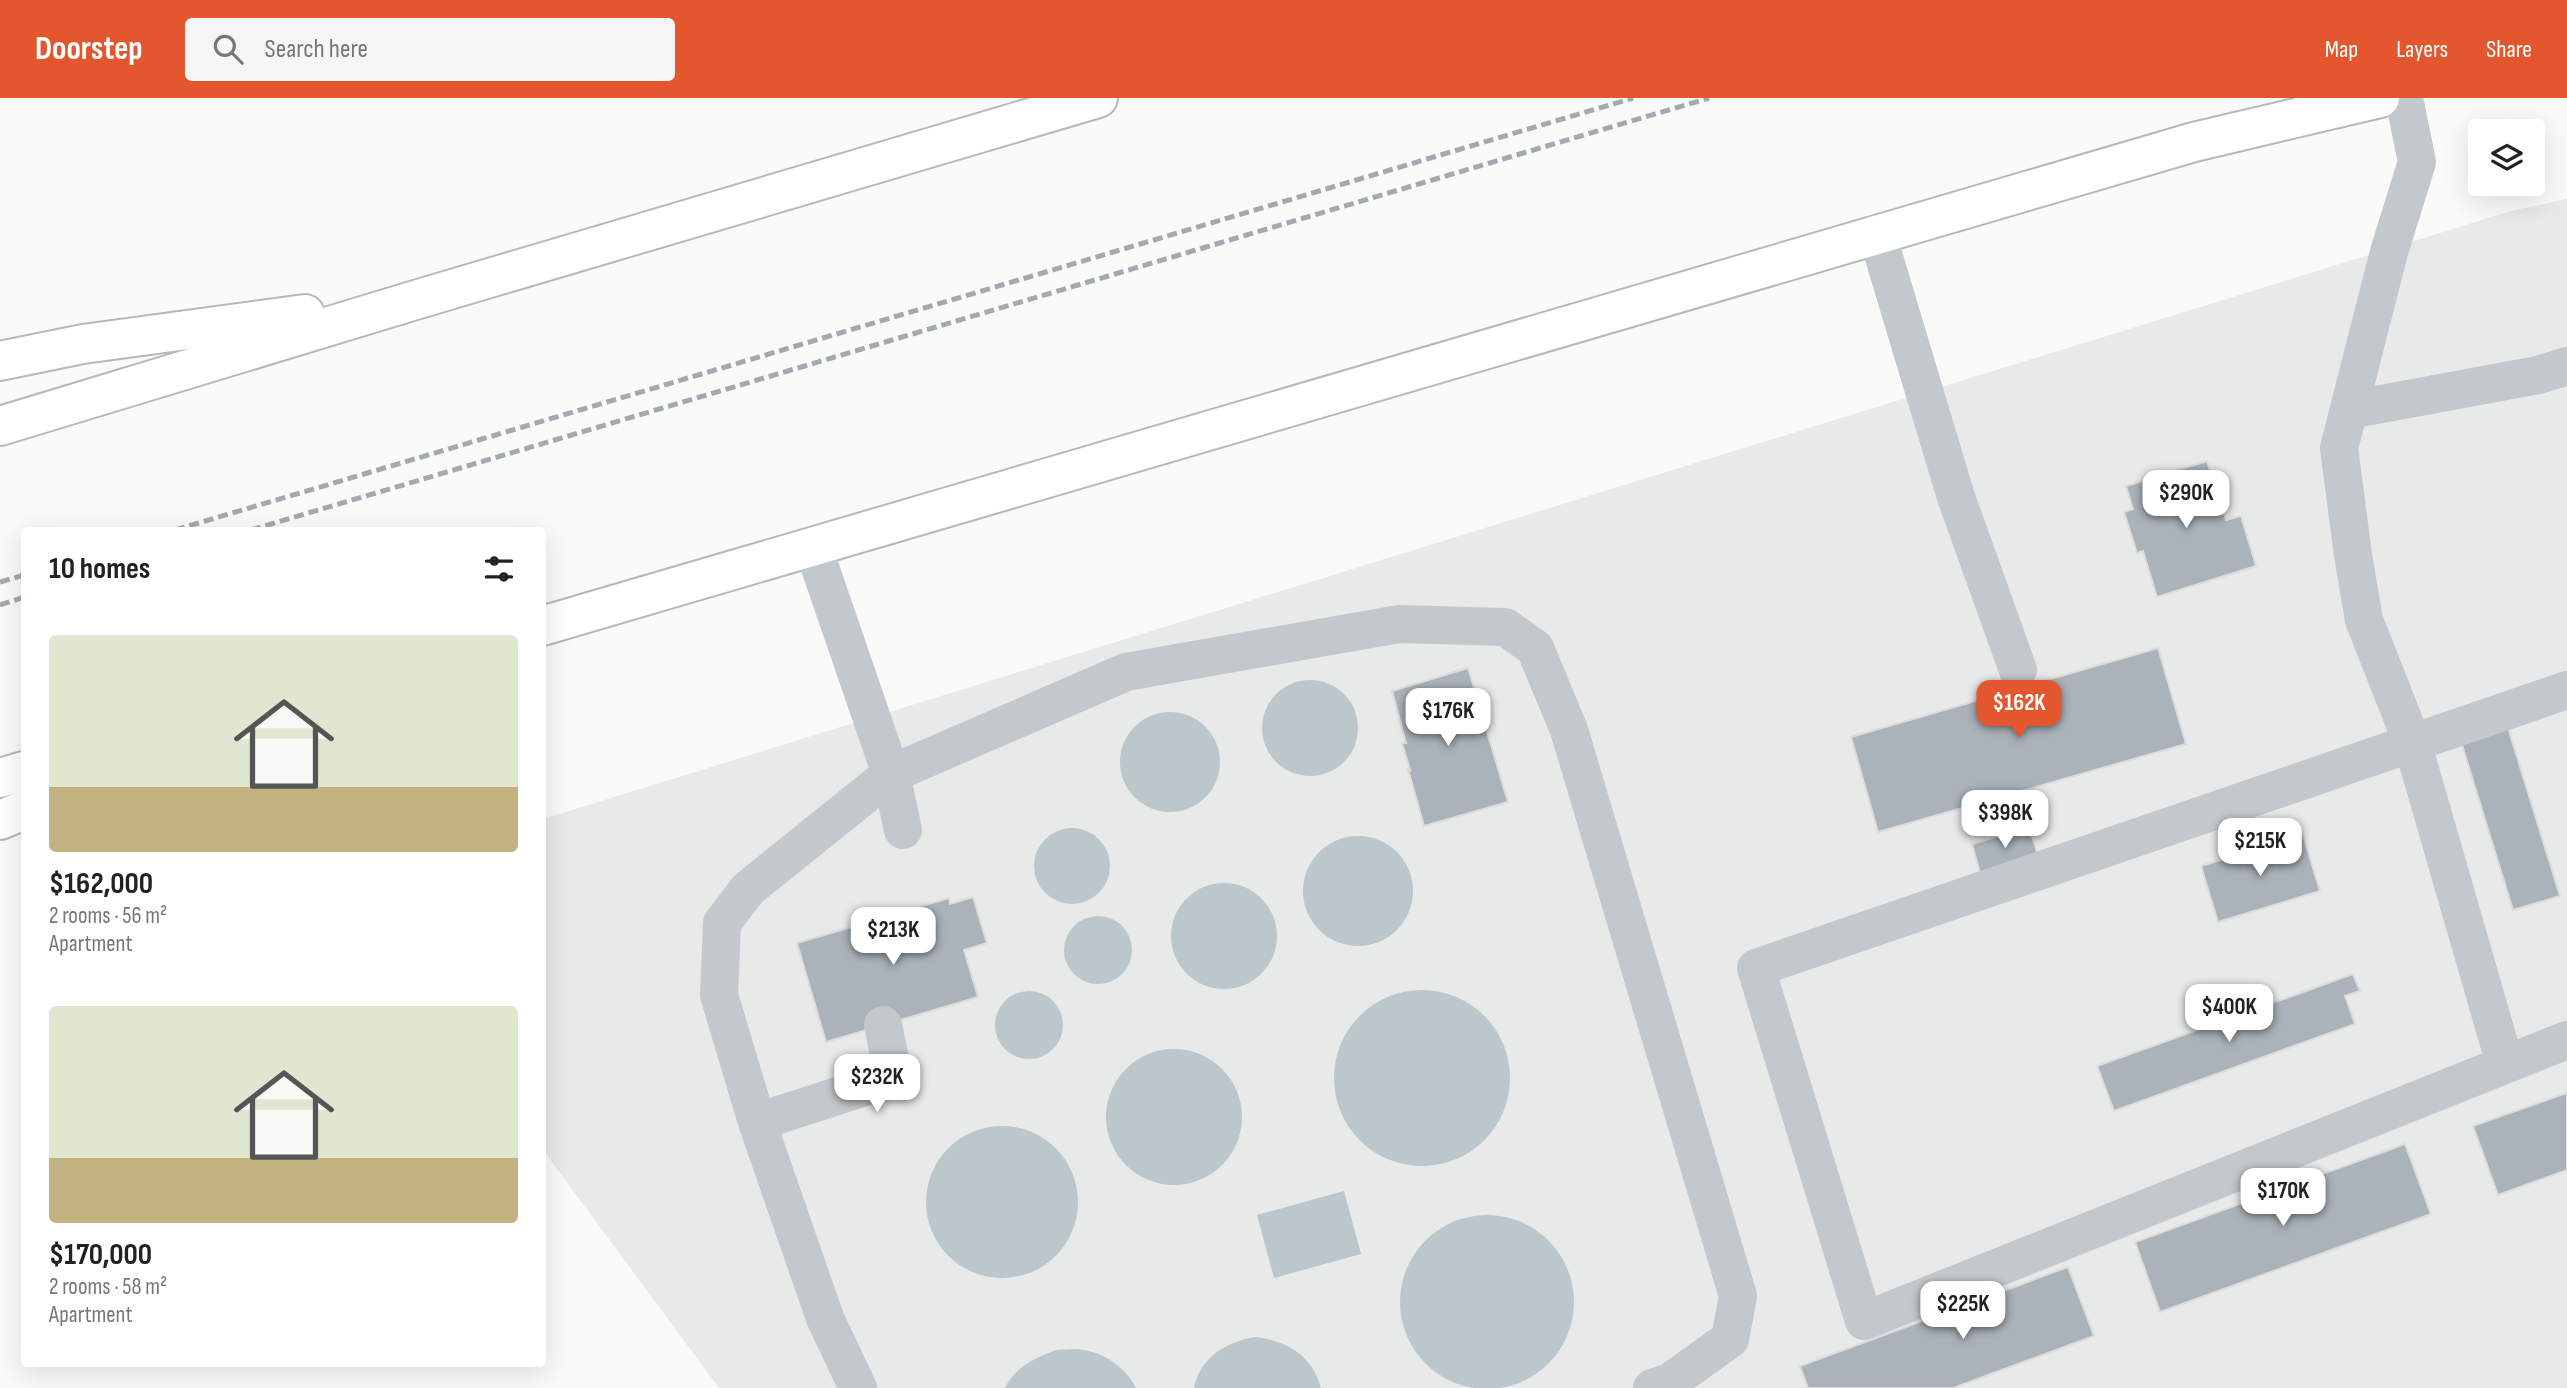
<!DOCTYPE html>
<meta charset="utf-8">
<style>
body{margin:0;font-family:"Sofia Sans Condensed",sans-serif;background:#f6f6f6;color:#222;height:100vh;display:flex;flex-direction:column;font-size:26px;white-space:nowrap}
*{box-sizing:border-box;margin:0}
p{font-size:23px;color:#767676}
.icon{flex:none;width:38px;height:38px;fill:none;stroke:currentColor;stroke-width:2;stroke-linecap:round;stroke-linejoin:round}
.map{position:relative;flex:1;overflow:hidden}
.panel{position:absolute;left:21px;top:429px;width:525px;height:840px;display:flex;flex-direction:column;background:#fff;border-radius:7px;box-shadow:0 7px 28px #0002}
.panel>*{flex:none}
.controls{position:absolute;left:2468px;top:21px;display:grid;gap:14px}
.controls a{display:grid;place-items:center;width:77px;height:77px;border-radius:7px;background:#fff;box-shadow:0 7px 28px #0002;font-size:35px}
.price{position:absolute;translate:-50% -60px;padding:0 16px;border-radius:14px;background:#fff;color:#222;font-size:23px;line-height:46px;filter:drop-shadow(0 2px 4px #0008)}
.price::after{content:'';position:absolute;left:50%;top:42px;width:21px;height:16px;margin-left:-10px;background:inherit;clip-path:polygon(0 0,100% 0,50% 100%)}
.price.selected{background:#e4572e;color:#fff}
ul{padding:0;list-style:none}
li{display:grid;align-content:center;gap:14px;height:371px;padding:0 28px}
li span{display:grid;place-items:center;height:217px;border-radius:7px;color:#555}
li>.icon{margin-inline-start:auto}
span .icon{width:126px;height:126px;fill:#fffc;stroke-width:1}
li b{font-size:30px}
h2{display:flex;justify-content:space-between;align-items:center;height:84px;padding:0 28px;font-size:30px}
header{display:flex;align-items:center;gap:42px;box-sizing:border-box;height:98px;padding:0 35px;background:#e4572e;color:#fff}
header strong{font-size:33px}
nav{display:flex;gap:38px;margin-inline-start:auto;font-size:24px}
.search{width:490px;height:63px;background:#f6f6f6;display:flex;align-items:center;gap:18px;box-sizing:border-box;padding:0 24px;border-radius:7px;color:#767676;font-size:26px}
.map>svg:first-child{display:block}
.built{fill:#e8e9e9}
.water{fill:#bbc7cb}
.building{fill:#aab3b9;stroke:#dcdcda;stroke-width:2}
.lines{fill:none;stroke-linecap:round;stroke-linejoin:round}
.highway-casing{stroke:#b4b9bd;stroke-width:42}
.minor{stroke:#c3c8cc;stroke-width:38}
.highway{stroke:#fff;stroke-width:38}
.rail{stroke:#a2aab0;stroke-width:5;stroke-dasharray:10 5;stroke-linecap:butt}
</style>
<header>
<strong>Doorstep</strong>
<div class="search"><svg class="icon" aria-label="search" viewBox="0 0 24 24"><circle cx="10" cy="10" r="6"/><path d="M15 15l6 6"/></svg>Search here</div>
<nav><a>Map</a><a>Layers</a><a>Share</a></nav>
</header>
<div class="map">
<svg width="2567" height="1290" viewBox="0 0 2567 1290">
<rect width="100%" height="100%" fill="#fafaf8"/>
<path class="built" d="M 2567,101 L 2567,1290 L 719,1290 L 543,1052 L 543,721 L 2511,113 Z"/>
<g class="water">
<circle cx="1310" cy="630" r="48"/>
<circle cx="1170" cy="664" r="50"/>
<circle cx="1072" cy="768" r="38"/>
<circle cx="1358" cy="793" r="55"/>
<circle cx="1224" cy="838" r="53"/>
<circle cx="1098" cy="852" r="34"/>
<circle cx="1422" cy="980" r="88"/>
<circle cx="1029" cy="927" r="34"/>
<circle cx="1174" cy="1019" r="68"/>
<circle cx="1002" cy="1104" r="76"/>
<path d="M 1344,1093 L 1361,1156 L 1274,1180 L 1257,1117 Z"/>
<circle cx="1487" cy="1204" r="87"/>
<path d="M 1255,1239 C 1287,1243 1312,1257 1321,1290 L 1194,1290 C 1200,1259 1226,1244 1255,1239 Z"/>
<path d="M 1056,1252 C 1065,1252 1075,1250 1084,1252 C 1105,1255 1127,1271 1136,1290 L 1005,1290 C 1015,1269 1035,1260 1056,1252 Z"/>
</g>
<g class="building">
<path d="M 2207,363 L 2226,422 L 2241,418 L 2256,468 L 2157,499 L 2143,453 L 2137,455 L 2124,414 L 2133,411 L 2126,388 Z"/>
<path d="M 2158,550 L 2186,646 L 1878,734 L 1851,639 Z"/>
<path d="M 1468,570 L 1508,704 L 1424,728 L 1408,671 L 1410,672 L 1402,645 L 1406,645 L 1392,593 Z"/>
<path d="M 2505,620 L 2560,798 L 2513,812 L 2458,634 Z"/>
<path d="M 2029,729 L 2038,757 L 1980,775 L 1972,746 Z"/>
<path d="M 2303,737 L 2320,793 L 2218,824 L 2201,768 Z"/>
<path d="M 973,799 L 987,845 L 964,852 L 978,899 L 826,944 L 797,845 L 949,800 L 950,806 Z"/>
<path d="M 2353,876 L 2360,893 L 2345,898 L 2355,926 L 2114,1013 L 2097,968 Z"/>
<path d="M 2567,995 L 2567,1072 L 2498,1097 L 2473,1028 Z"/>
<path d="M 2405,1046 L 2431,1116 L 2160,1214 L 2135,1144 Z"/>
<path d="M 2068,1169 L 2094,1238 L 1953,1290 L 1808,1290 L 1800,1268 Z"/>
</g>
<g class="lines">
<defs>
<g id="highway">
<path d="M 0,263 L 83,246 L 305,216"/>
<path d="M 0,328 L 422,200 L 1098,0"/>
<path d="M 542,528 L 2194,44 L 2380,0"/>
<path d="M 0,680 L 24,673"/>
<path d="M 0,722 L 24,712"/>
</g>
</defs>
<use href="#highway" class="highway-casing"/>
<g class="minor">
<path d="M 2404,0 L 2417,64 L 2389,154 L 2339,350 L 2353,457 L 2364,522 L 2412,644 L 2505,966"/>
<path d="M 1877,136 L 1956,399 L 2018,572"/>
<path d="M 2349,312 L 2538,277 L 2567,268"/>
<path d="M 813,449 L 891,676 L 903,732"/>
<path d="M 2567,592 L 1756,870 L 1864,1223 L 2567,942"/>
<path d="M 757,1024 L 877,985 L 891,965 L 883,927"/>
<path d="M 858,1290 L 825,1220 L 757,1024 L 719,897 L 722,825 L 748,791 L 891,676 L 1126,574 L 1399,526 L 1505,529 L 1535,550 L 1569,632 L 1738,1198 L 1730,1241 L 1670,1284 L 1652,1290"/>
</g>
<use href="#highway" class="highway"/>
<g class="rail">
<path d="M 175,432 L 1633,0"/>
<path d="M 251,432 L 1709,0"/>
<path d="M 0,484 L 24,477"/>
<path d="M 0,507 L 24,499"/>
</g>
</g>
</svg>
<div class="controls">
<a><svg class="icon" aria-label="layers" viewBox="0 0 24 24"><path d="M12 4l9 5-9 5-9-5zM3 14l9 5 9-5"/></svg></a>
</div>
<b class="price" style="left:2186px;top:432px">$290K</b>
<b class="price selected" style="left:2019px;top:642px">$162K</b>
<b class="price" style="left:1448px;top:650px">$176K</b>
<b class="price" style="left:2005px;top:752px">$398K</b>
<b class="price" style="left:2260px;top:780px">$215K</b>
<b class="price" style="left:893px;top:869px">$213K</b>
<b class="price" style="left:2229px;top:946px">$400K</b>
<b class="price" style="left:877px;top:1016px">$232K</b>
<b class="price" style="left:2283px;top:1130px">$170K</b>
<b class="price" style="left:1963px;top:1243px">$225K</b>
<section class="panel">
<h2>10 homes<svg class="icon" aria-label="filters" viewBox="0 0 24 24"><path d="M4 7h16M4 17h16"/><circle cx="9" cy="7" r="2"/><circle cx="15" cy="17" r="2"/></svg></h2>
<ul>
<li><span style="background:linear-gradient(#dfe7d0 70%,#c2b280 0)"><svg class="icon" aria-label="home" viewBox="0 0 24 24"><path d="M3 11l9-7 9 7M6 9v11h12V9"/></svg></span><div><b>$162,000</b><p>2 rooms · 56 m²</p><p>Apartment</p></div></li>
<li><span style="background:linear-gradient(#dfe7d0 70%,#c2b280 0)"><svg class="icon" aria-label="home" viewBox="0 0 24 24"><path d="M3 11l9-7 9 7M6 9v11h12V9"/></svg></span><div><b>$170,000</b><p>2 rooms · 58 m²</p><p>Apartment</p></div></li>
</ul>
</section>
</div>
